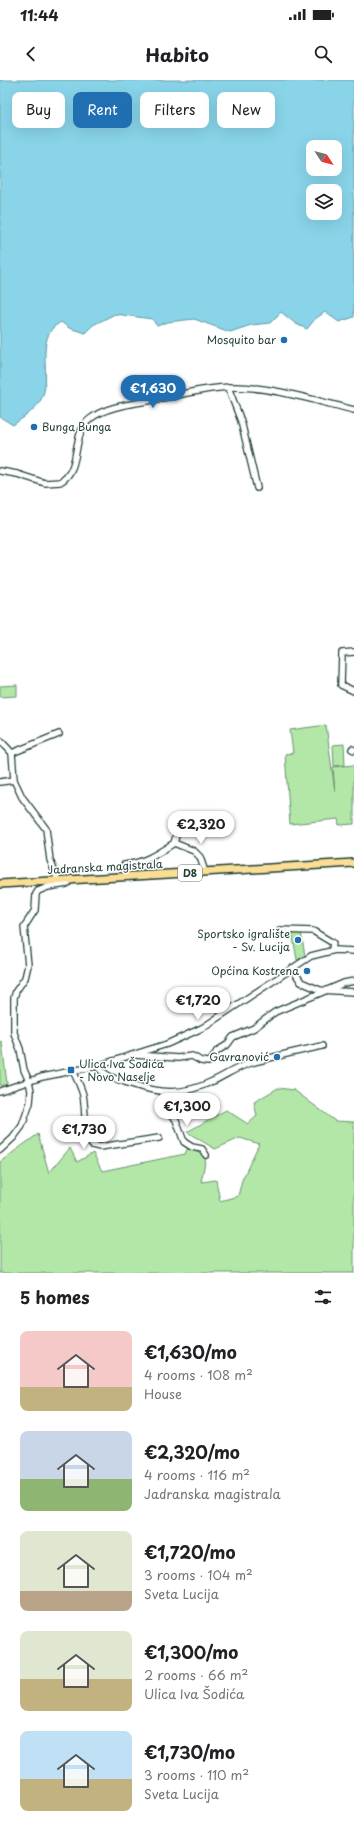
<!DOCTYPE html>
<meta charset="utf-8">
<style>
body{margin:0;font-family:"Playpen Sans",sans-serif;background:#f2f2f2;color:#202124;height:100vh;display:flex;flex-direction:column;font-size:15px;white-space:nowrap}
*{box-sizing:border-box;margin:0}
p{font-size:13px;color:#757577}
.icon{flex:none;width:22px;height:22px;fill:none;stroke:currentColor;stroke-width:2;stroke-linecap:round;stroke-linejoin:round}
.map{position:relative;height:1193px;overflow:hidden}
.side{display:flex;flex-direction:column;background:#fff;flex:1}
.side>*{flex:none}
.top-card{position:absolute;left:12px;top:12px;width:330px;height:36px;display:flex;gap:8px}
.needle{width:26px;rotate:126deg}
.fabs{position:absolute;left:306px;top:60px;display:grid;gap:8px}
.fabs a{display:grid;place-items:center;width:36px;height:36px;border-radius:8px;background:#fff;box-shadow:0 4px 16px #0002;font-size:20px}
.price{position:absolute;translate:-50% -34px;padding:0 9px;border-radius:14px;background:#fff;color:#222;font-size:13px;line-height:26px;filter:drop-shadow(0 1px 2px #0008)}
.price::after{content:'';position:absolute;left:50%;top:24px;width:12px;height:9px;margin-left:-6px;background:inherit;clip-path:polygon(0 0,100% 0,50% 100%)}
.price.selected{background:#1f6fb2;color:#fff}
ul{padding:0;list-style:none}
li{display:flex;align-items:center;gap:12px;height:100px;padding:0 20px}
li span{display:grid;place-items:center;flex:none;width:112px;height:80px;border-radius:8px;color:#555}
li>.icon{margin-inline-start:auto}
span .icon{width:48px;height:48px;fill:#fffc;stroke-width:1}
li b{font-size:17px}
h2{display:flex;justify-content:space-between;align-items:center;height:48px;padding:0 20px;font-size:17px}
.pill{padding:0 14px;border-radius:8px;background:#fff;box-shadow:0 4px 16px #0002;font-size:14px;line-height:36px}
.pill.selected{background:#1f6fb2;color:#fff}
.status{display:flex;justify-content:space-between;align-items:center;height:28px;padding:0 20px;background:#fff;direction:ltr}
.status svg{height:11px;fill:currentColor}
header{display:flex;justify-content:space-between;align-items:center;height:52px;padding:0 20px;background:#fff;font-size:18px;font-weight:700}
.map>svg:first-child{display:block}
.green{fill:#b3e7a8;stroke:#69926e}
.water{fill:#89d4e9;stroke:#5f98a1;fill-rule:evenodd}
.lines{fill:none;stroke-linecap:round;stroke-linejoin:round}
.minor-casing{stroke:#1f3d34;stroke-width:8}
.major-casing{stroke:#1f3d34;stroke-width:10}
.minor{stroke:#fff;stroke-width:5.5}
.major{stroke:#fbde96;stroke-width:7}
.poi-dot{fill:#1f6fb2;stroke:#fff;stroke-width:1.5}
.labels{text-anchor:middle;stroke-width:3;stroke-linejoin:round;paint-order:stroke}
.shield{fill:#fff;stroke:#627771;stroke-width:1}
.shield-label{font-size:10px;font-weight:bold;fill:#1f3d34}
.poi-label{font-size:11px;fill:#1f3d34;stroke:#fff;text-anchor:end}
.street-label{font-size:11px;fill:#1f3d34;stroke:#fff}
</style>
<div class="status"><b>11:44</b><svg viewBox="0 0 49 12"><path d="M0 12V9h3v3zM5 12V6h3v6zM10 12V3h3v9zM15 12V0h3v12zM26 1h20v11H26zM47 4h2v5h-2z"/></svg></div>
<header><svg class="icon" aria-label="back" viewBox="0 0 24 24"><path d="M15 5l-7 7 7 7"/></svg>Habito<svg class="icon" aria-label="search" viewBox="0 0 24 24"><circle cx="10" cy="10" r="6"/><path d="M15 15l6 6"/></svg></header>
<div class="map">
<svg width="354" height="1193" viewBox="0 0 354 1193">
<rect width="100%" height="100%" fill="#fff"/>
<filter id="ink" filterUnits="userSpaceOnUse"><feTurbulence type="fractalNoise" baseFrequency=".025" numOctaves="2"/><feDisplacementMap in="SourceGraphic" scale="8" xChannelSelector="R" yChannelSelector="G"/><feConvolveMatrix kernelMatrix="1 2 1 2 8 2 1 2 1" color-interpolation-filters="sRGB"/></filter>
<g filter="url(#ink)">
<g class="green">
<path d="M 17,605 L 17,616 L 0,617 L 0,606 Z"/>
<path d="M 326,645 L 335,712 L 333,687 L 354,685 L 354,744 L 339,745 L 338,739 L 290,744 L 285,674 L 293,673 L 290,650 Z"/>
<path d="M 344,664 L 345,685 L 334,686 L 333,665 Z"/>
<path d="M 292,852 L 301,852 L 305,876 L 297,880 Z"/>
<path d="M 0,961 L 2,962 L 7,1004 L 0,1006 Z"/>
<path d="M 278,1008 L 294,1010 L 335,1041 L 354,1042 L 354,1193 L 0,1193 L 0,1082 L 38,1054 L 49,1093 L 70,1068 L 77,1082 L 93,1073 L 102,1091 L 185,1074 L 188,1067 L 206,1077 L 201,1102 L 216,1100 L 220,1121 L 238,1116 L 242,1100 L 259,1064 L 240,1058 L 215,1069 L 187,1052 L 226,1030 L 248,1044 L 257,1036 L 254,1022 Z"/>
</g>
<path class="water" d="M 0,0 L 354,0 L 354,237 L 339,242 L 325,232 L 315,239 L 307,249 L 296,244 L 281,232 L 270,243 L 251,245 L 230,252 L 194,239 L 168,242 L 157,246 L 152,239 L 115,234 L 93,245 L 85,253 L 69,248 L 61,242 C 58,244 53,247 51,250 C 39,269 50,294 43,315 C 38,329 24,337 13,345 L 0,337 ZM 313,67 L 335,67 L 335,89 L 313,89 ZM 313,111 L 335,111 L 335,133 L 313,133 Z"/>
<g class="lines">
<defs>
<g id="minor">
<path d="M 228,307 L 241,341 L 257,408"/>
<path d="M 0,391 L 17,394 L 45,403 L 60,402 C 83,389 70,355 90,339 C 105,327 130,324 148,321 C 175,316 207,307 235,307 C 272,307 317,321 354,330"/>
<path d="M 354,572 L 342,573 L 341,605 L 354,611"/>
<path d="M 0,660 L 12,673 L 14,700 L 22,717 L 46,749 L 50,780 L 58,800"/>
<path d="M 352,669 L 354,670"/>
<path d="M 12,673 L 59,654"/>
<path d="M 0,702 L 14,700"/>
<path d="M 184,744 L 178,749 L 174,763 L 194,771 L 200,777 L 205,792"/>
<path d="M 124,785 C 144,783 157,774 174,763"/>
<path d="M 280,850 L 313,851 L 333,863 L 332,870"/>
<path d="M 292,888 L 301,902 L 320,910 L 354,912"/>
<path d="M 135,975 L 178,978 L 192,976 L 201,981 L 208,982 L 211,981 L 217,971 L 227,965 L 233,957 L 254,948 L 275,932 L 344,903 L 354,901"/>
<path d="M 97,986 C 105,997 117,999 128,1003 C 159,1014 183,1016 213,1001 C 226,995 237,987 251,983 C 275,976 299,971 322,966"/>
<path d="M 73,991 C 77,999 81,1007 83,1015 C 86,1028 83,1055 92,1065 L 100,1067 L 159,1058"/>
<path d="M 0,1011 L 42,997 L 97,986 L 167,964 L 202,948 L 311,876 L 335,870 L 354,871"/>
<path d="M 163,1013 L 165,1024 L 176,1040 L 184,1062 L 192,1067 L 202,1069 L 206,1075"/>
<path d="M 0,1070 L 13,1058 L 22,1046 L 30,1023 L 31,1011 L 29,1001 L 24,990 L 20,969 L 14,953 L 14,918 L 16,911 L 25,898 L 28,885 L 24,847 L 35,830 L 36,814 L 38,811 L 48,807 L 67,804 L 72,799"/>
</g>
<path id="major" d="M 0,804 L 354,783"/>
</defs>
<use href="#minor" class="minor-casing"/>
<use href="#major" class="major-casing"/>
<use href="#minor" class="minor"/>
<use href="#major" class="major"/>
</g>
</g>
<g class="poi-dot">
<circle cx="284" cy="260" r="4"/>
<circle cx="34" cy="347" r="4"/>
<circle cx="298" cy="860" r="4"/>
<circle cx="307" cy="891" r="4"/>
<circle cx="277" cy="977" r="4"/>
<rect x="67" y="986" width="8" height="8" rx="2"/>
</g>
<g class="labels">
<rect class="shield" x="178" y="785" width="24" height="16" rx="3"/>
<g class="shield-label">
<text x="190" y="797">D8</text>
</g>
<g class="poi-label">
<text x="276" y="264">Mosquito bar</text>
<text x="42" y="351" text-anchor="start">Bunga Bunga</text>
<text x="290" y="858">Sportsko igralište<tspan x="290" dy="13">- Sv. Lucija</tspan></text>
<text x="299" y="895">Općina Kostrena</text>
<text x="269" y="981">Gavranović</text>
<text x="79" y="988" text-anchor="start">Ulica Iva Šodića<tspan x="79" dy="13">- Novo Naselje</tspan></text>
</g>
<g class="street-label">
<text transform="translate(105 787) rotate(-3)" y="4">Jadranska magistrala</text>
</g>
</g>
</svg>
<div class="fabs">
<a><svg class="needle" viewBox="-14 -14 28 28"><path d="M0-13l5 13h-10z" fill="#e53935"/><path d="M0 13l5-13h-10z" fill="#757577"/></svg></a>
<a><svg class="icon" aria-label="layers" viewBox="0 0 24 24"><path d="M12 4l9 5-9 5-9-5zM3 14l9 5 9-5"/></svg></a>
</div>
<b class="price selected" style="left:153px;top:329px">€1,630</b>
<b class="price" style="left:201px;top:765px">€2,320</b>
<b class="price" style="left:198px;top:941px">€1,720</b>
<b class="price" style="left:187px;top:1047px">€1,300</b>
<b class="price" style="left:84px;top:1070px">€1,730</b>
<div class="top-card">
<a class="pill">Buy</a>
<a class="pill selected">Rent</a>
<a class="pill">Filters</a>
<a class="pill">New</a>
</div>
</div>
<section class="side">
<h2>5 homes<svg class="icon" aria-label="filters" viewBox="0 0 24 24"><path d="M4 7h16M4 17h16"/><circle cx="9" cy="7" r="2"/><circle cx="15" cy="17" r="2"/></svg></h2>
<ul>
<li><span style="background:linear-gradient(#f6c9c9 70%,#c2b280 0)"><svg class="icon" aria-label="home" viewBox="0 0 24 24"><path d="M3 11l9-7 9 7M6 9v11h12V9"/></svg></span><div><b>€1,630/mo</b><p>4 rooms · 108 m²</p><p>House</p></div></li>
<li><span style="background:linear-gradient(#c9d6e8 60%,#8fb573 0)"><svg class="icon" aria-label="home" viewBox="0 0 24 24"><path d="M3 11l9-7 9 7M6 9v11h12V9"/></svg></span><div><b>€2,320/mo</b><p>4 rooms · 116 m²</p><p>Jadranska magistrala</p></div></li>
<li><span style="background:linear-gradient(#dfe7d0 75%,#b9a48a 0)"><svg class="icon" aria-label="home" viewBox="0 0 24 24"><path d="M3 11l9-7 9 7M6 9v11h12V9"/></svg></span><div><b>€1,720/mo</b><p>3 rooms · 104 m²</p><p>Sveta Lucija</p></div></li>
<li><span style="background:linear-gradient(#dfe7d0 60%,#c2b280 0)"><svg class="icon" aria-label="home" viewBox="0 0 24 24"><path d="M3 11l9-7 9 7M6 9v11h12V9"/></svg></span><div><b>€1,300/mo</b><p>2 rooms · 66 m²</p><p>Ulica Iva Šodića</p></div></li>
<li><span style="background:linear-gradient(#bfe0f5 60%,#c2b280 0)"><svg class="icon" aria-label="home" viewBox="0 0 24 24"><path d="M3 11l9-7 9 7M6 9v11h12V9"/></svg></span><div><b>€1,730/mo</b><p>3 rooms · 110 m²</p><p>Sveta Lucija</p></div></li>
</ul>
</section>
